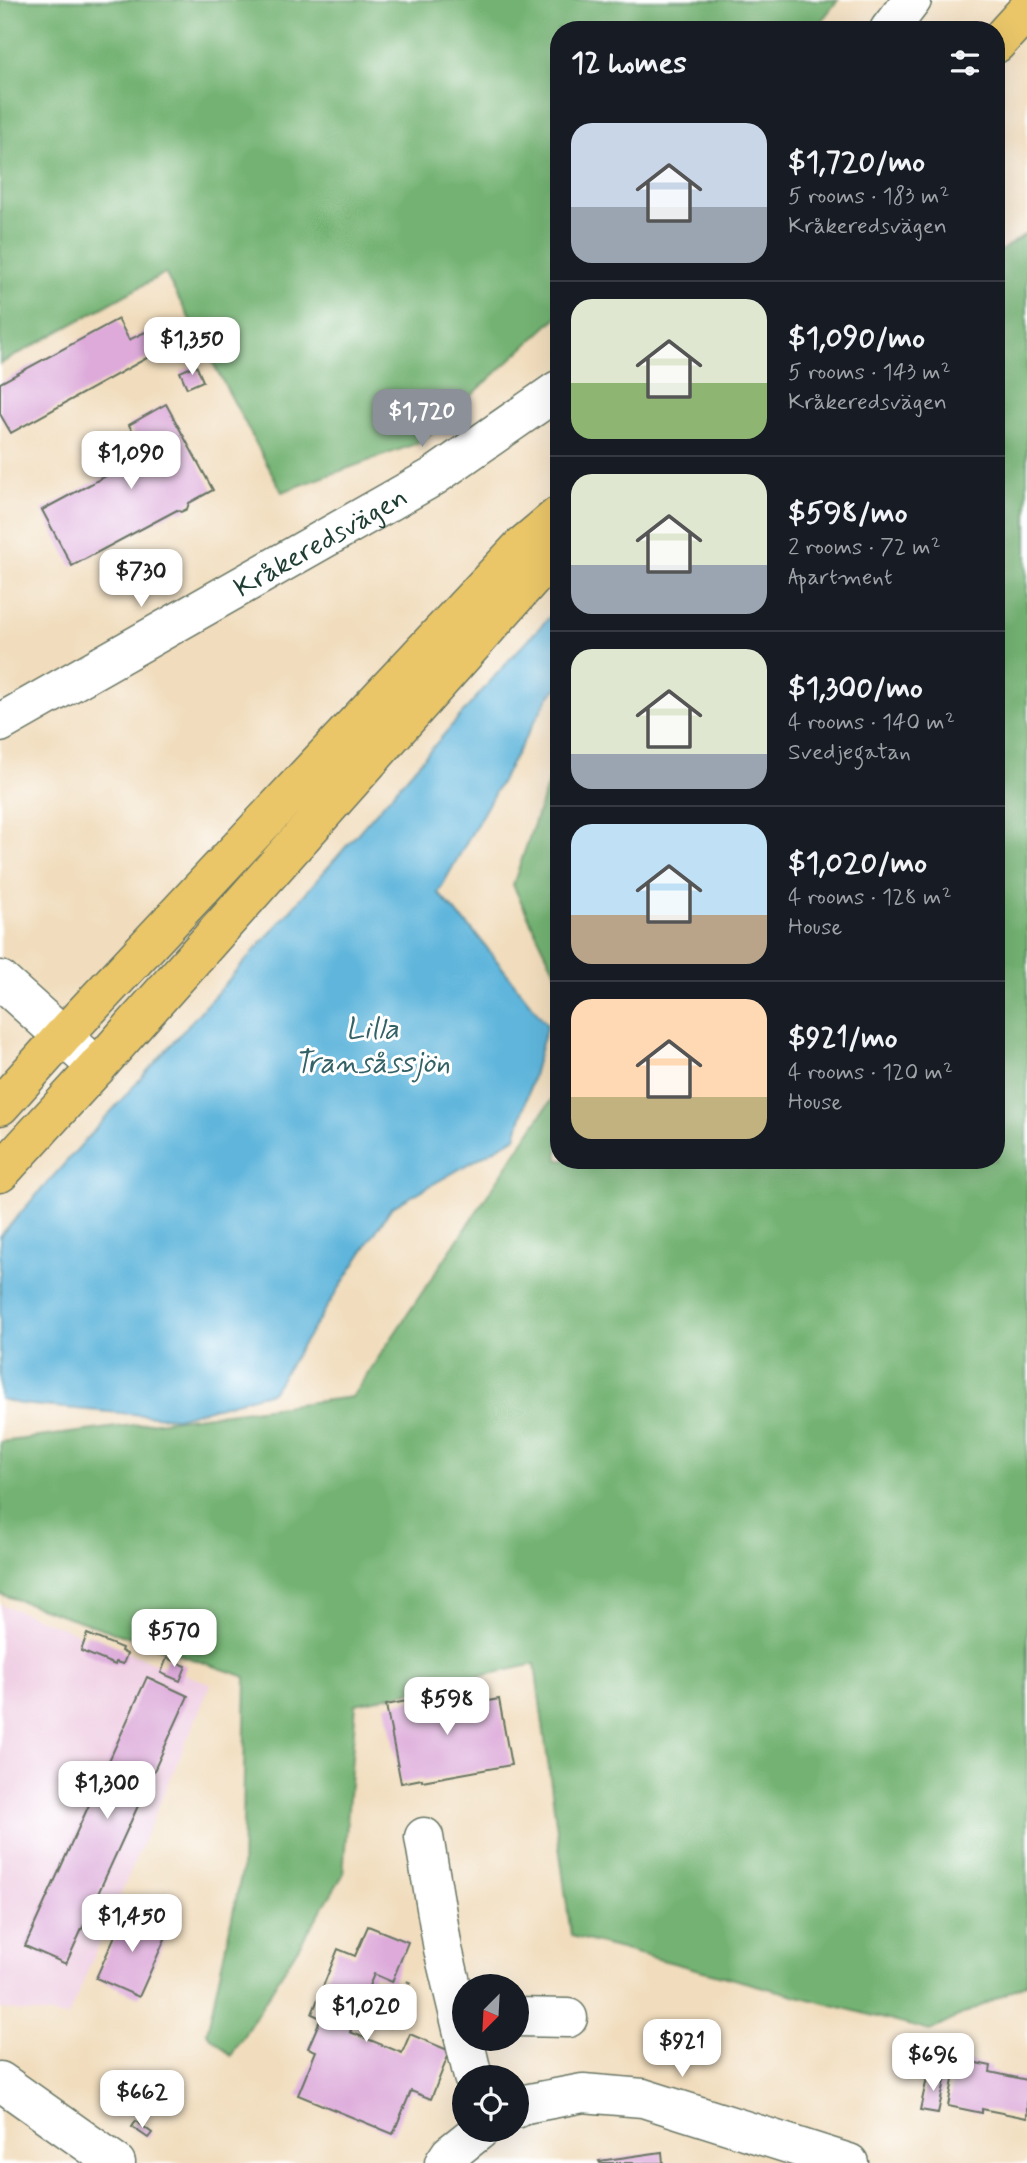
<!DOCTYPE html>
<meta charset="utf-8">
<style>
body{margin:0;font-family:Mynerve,sans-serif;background:#242831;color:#f1f3f6;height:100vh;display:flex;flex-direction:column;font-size:26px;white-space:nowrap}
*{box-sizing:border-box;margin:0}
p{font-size:23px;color:#9ea1a6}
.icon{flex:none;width:38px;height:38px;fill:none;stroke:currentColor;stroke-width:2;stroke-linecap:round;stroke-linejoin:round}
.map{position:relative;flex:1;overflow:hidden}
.side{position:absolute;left:550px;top:21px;width:455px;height:1148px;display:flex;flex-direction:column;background:#171b24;border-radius:28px;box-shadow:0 7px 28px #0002}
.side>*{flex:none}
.needle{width:46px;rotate:204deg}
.buttons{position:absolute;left:452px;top:1974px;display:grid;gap:14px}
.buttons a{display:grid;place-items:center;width:77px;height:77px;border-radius:50%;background:#171b24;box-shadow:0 7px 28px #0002;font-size:35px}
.price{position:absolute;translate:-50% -60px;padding:0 16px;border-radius:14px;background:#fff;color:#222;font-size:23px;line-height:46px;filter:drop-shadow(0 2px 4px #0008)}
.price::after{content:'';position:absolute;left:50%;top:42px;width:21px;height:16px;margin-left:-10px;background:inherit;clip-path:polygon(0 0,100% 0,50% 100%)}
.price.selected{background:#8c9099;color:#fff}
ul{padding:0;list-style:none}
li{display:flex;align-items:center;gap:21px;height:175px;padding:0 21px}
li+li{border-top:2px solid #363941}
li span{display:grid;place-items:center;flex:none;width:196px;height:140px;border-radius:21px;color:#555}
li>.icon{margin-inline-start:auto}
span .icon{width:84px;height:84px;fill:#fffc;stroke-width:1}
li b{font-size:30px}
h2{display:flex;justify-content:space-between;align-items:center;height:84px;padding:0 21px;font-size:30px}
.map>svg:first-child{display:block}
.built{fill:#f0d0e4}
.forest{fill:#73b272;stroke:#497853;stroke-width:2}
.water{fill:#5eb5db;stroke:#3e7988;stroke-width:2}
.building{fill:#ddaada}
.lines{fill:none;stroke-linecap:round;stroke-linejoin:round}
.minor-casing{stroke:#687564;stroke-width:41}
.major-casing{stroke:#687564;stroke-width:41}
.path{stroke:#687564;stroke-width:4.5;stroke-dasharray:2 5;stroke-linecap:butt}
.minor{stroke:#fff;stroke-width:38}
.major{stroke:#eac669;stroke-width:38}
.labels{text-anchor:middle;stroke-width:6;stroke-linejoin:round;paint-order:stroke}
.street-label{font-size:28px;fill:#1f3d34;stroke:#fff}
.water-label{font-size:30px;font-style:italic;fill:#326166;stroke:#fff}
</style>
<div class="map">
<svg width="1027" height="2163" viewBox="0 0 1027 2163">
<rect width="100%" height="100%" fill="#fff"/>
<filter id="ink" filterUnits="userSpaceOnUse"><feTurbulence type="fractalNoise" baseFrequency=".0143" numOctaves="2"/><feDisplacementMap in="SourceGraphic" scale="14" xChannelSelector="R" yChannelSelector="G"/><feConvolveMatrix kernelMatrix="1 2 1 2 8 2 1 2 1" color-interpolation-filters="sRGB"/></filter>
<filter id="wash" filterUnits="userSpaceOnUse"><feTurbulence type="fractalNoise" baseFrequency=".00686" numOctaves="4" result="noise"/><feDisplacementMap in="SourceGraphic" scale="28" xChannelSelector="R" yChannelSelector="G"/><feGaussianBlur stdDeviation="1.57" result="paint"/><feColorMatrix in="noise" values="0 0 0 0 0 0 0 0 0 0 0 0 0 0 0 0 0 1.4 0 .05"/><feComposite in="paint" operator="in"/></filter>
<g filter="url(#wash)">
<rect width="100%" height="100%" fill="#f1ddbd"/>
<path class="built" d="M 0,1604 L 211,1684 L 68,2017 L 0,2009 Z"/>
<g class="forest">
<path d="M 0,0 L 838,0 L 814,30 L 558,30 L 558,316 L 421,442 L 282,492 L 165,273 L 0,364 Z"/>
<path d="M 1027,233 L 1027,1983 L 930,2031 L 571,1936 L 535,1664 L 356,1704 L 343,1875 L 231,2056 L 207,2033 L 242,1871 L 246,1677 L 0,1594 L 0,1442 L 352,1397 L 558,1090 L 558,1160 L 996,1160 L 996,254 Z"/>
<path d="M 558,754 L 558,978 L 513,885 Z"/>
</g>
<path class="water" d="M 558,608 L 558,687 L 549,696 L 438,893 L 476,934 L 547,1025 L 516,1137 L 391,1208 L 272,1392 L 176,1418 L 20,1404 L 0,1399 L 0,1236 L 281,921 L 509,660 Z"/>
<g id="blocks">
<g class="building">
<path d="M 118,319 L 129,340 L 145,332 L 156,353 L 11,433 L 0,414 L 0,383 Z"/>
<path d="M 196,365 L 203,381 L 187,388 L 180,372 Z"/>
<path d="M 166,404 L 213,490 L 189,503 L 187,509 L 181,512 L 177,510 L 72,566 L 42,510 L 145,455 L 129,425 Z"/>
<path d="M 87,1634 L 122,1648 L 121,1651 L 127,1654 L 123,1664 L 116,1662 L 115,1665 L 81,1651 Z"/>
<path d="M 167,1658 L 186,1666 L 180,1681 L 161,1673 Z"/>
<path d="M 147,1677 L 188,1696 L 66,1964 L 25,1946 Z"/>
<path d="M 464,1690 L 467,1705 L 499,1699 L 511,1765 L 422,1781 L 422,1779 L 401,1783 L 386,1705 Z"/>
<path d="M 126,1911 L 169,1930 L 139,1997 L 96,1978 Z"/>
<path d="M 368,1926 L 408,1942 L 392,1982 L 374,1974 L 350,2032 L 402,2053 L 410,2034 L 450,2051 L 431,2099 L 411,2091 L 393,2134 L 298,2095 L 316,2051 L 308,2048 L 321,2018 L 312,2014 L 338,1949 L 355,1956 Z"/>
<path d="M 937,2045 L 950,2047 L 948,2058 L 935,2056 Z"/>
<path d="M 957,2059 L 991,2066 L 990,2072 L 1027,2080 L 1027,2118 L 982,2109 L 982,2113 L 948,2106 Z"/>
<path d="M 928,2073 L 946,2076 L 938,2113 L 920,2110 Z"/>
<path d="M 136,2121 L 152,2133 L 148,2138 L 132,2127 Z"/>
<path d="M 662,2152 L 663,2163 L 600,2163 L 599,2161 Z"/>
</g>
</g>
</g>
<g filter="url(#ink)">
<use href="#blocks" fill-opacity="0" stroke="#687564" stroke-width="2"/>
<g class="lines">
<defs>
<g id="minor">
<path d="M 889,30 L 912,0"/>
<path id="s1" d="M 0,723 L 433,477 L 558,390"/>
<path d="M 0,980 L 97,1067"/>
<path d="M 424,1837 L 443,1949 L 464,2037"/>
<path d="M 516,2017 L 568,2018"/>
<path d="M 464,2039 L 473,2077"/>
<path d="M 0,2081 L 116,2163"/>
<path d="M 516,2109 L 525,2104 L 583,2093 L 643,2098 L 849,2163"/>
<path d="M 444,2163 L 450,2154 L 480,2130"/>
</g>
<g id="major">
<path d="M 996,44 L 1027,10"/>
<path d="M 0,1106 L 63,1036 L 521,547 L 558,516"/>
<path d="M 0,1173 L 97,1067 L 545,563 L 558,541"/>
</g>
</defs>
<use href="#minor" class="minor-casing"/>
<use href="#major" class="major-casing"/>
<path class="path" d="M 389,2028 L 411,1977"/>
<use href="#minor" class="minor"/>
<use href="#major" class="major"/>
</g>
</g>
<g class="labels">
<g class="street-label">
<text dy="10" stroke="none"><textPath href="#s1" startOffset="368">Kråkeredsvägen</textPath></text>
</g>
<g class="water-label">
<text x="372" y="1038">Lilla<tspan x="372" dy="34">Transåssjön</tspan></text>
</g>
</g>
</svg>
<div class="buttons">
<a><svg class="needle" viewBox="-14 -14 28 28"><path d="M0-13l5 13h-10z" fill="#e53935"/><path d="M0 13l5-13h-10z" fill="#9ea1a6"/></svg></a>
<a><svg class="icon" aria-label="locate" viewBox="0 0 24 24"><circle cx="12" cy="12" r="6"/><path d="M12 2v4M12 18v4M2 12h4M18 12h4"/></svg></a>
</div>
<b class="price" style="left:192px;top:377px">$1,350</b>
<b class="price selected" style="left:422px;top:449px">$1,720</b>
<b class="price" style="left:131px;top:491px">$1,090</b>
<b class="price" style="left:141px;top:609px">$730</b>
<b class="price" style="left:174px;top:1669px">$570</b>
<b class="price" style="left:447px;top:1737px">$598</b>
<b class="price" style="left:107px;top:1821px">$1,300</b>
<b class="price" style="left:132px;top:1954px">$1,450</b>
<b class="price" style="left:366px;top:2044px">$1,020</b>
<b class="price" style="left:682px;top:2079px">$921</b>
<b class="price" style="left:933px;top:2093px">$696</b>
<b class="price" style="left:142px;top:2130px">$662</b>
<section class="side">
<h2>12 homes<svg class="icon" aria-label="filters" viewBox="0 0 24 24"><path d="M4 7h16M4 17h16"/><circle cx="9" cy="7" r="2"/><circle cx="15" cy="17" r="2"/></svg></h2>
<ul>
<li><span style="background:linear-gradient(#c9d6e8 60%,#9aa5b1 0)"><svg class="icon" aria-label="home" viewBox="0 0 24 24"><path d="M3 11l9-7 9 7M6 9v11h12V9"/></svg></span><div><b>$1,720/mo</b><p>5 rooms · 183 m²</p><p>Kråkeredsvägen</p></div></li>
<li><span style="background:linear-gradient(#dfe7d0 60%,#8fb573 0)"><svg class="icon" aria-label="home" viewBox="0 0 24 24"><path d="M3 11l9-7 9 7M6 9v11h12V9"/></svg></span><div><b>$1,090/mo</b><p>5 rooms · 143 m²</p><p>Kråkeredsvägen</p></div></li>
<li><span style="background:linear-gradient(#dfe7d0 65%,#9aa5b1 0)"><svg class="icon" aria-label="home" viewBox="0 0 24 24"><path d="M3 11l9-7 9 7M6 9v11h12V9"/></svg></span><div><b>$598/mo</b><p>2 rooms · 72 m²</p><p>Apartment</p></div></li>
<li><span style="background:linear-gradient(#dfe7d0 75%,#9aa5b1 0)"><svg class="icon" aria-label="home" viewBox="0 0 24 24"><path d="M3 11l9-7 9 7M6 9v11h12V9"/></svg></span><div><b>$1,300/mo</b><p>4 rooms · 140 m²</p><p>Svedjegatan</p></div></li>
<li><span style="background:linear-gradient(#bfe0f5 65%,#b9a48a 0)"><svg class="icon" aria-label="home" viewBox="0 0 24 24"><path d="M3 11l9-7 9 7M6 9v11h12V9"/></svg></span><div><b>$1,020/mo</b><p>4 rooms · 128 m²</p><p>House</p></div></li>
<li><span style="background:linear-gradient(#ffd9b3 70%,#c2b280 0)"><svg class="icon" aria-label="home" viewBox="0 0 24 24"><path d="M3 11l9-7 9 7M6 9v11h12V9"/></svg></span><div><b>$921/mo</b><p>4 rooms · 120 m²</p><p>House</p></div></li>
</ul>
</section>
</div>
